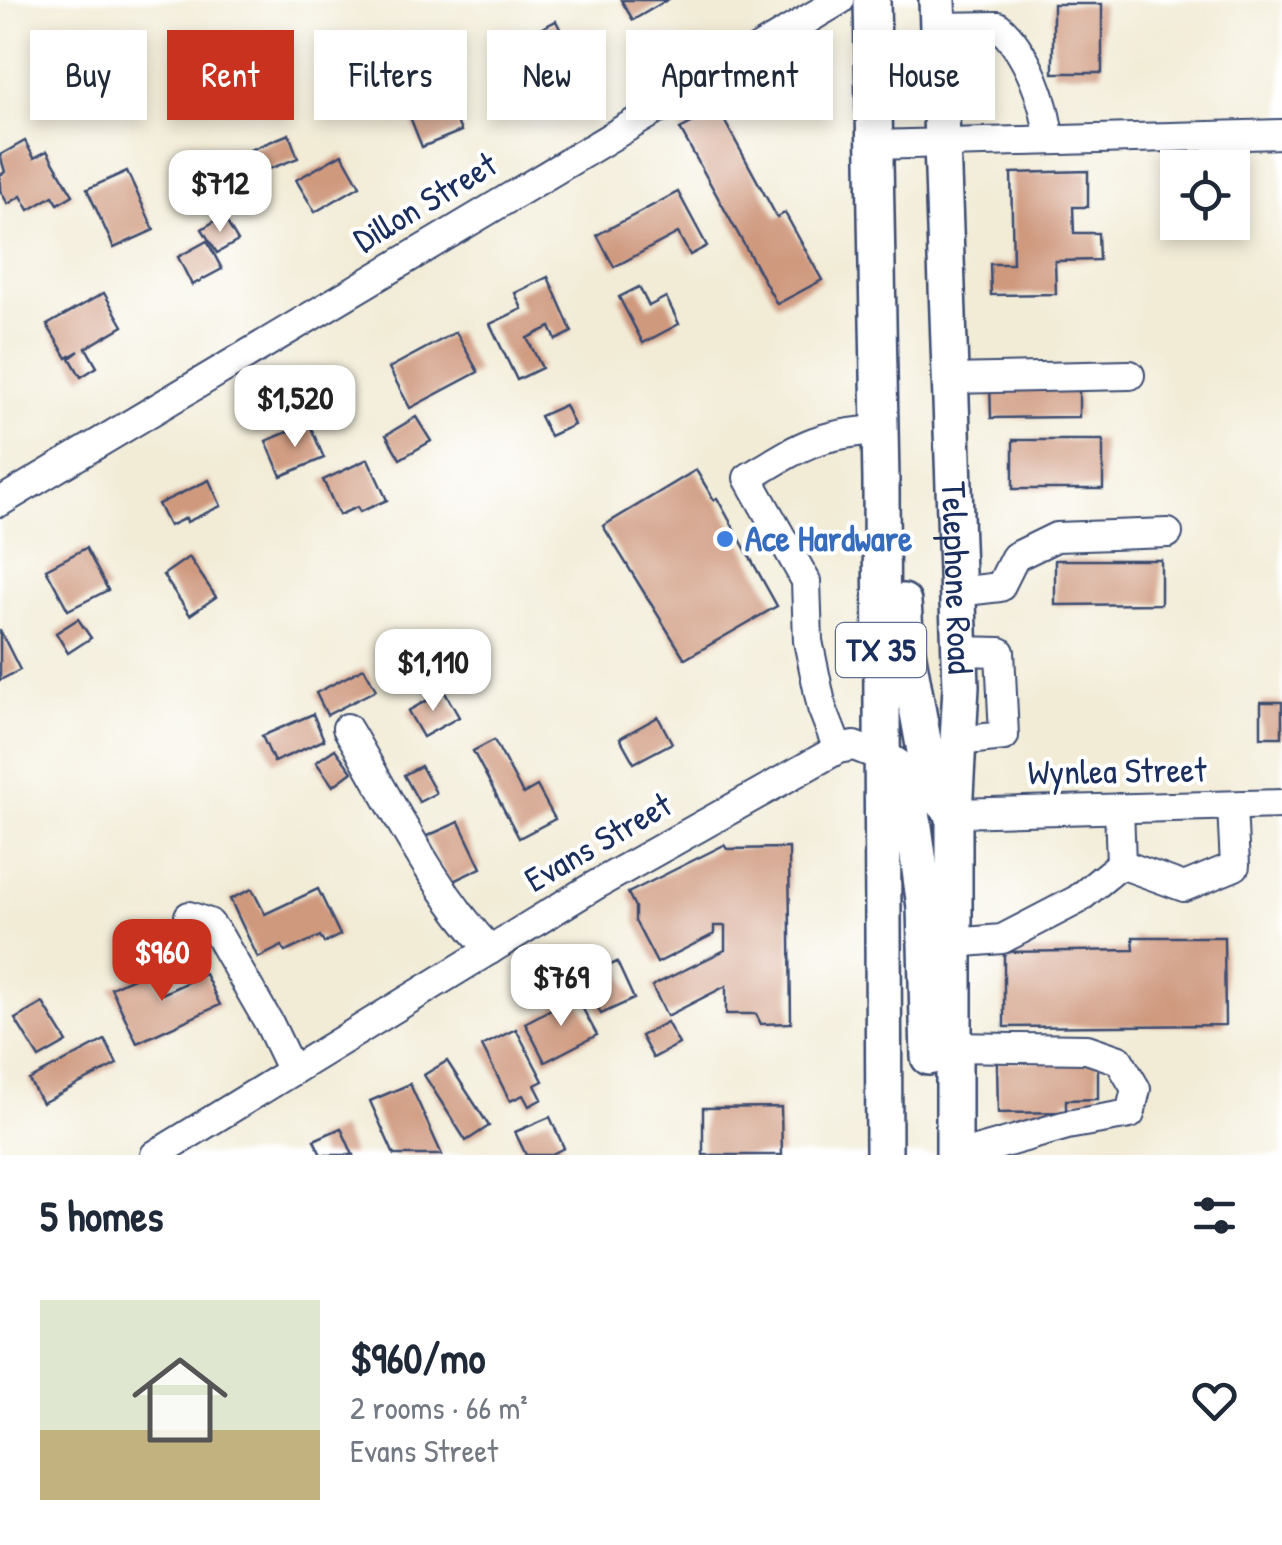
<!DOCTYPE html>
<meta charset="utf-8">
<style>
body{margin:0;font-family:"Patrick Hand",sans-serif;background:#f6f6f7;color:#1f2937;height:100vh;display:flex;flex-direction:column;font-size:38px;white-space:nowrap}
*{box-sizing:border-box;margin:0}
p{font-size:32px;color:#747a83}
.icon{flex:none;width:55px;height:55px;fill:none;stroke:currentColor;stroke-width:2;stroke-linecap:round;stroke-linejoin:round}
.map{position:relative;height:1155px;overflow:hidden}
.sheet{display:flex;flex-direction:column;background:#fff;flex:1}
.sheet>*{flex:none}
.top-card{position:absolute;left:30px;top:30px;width:1222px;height:90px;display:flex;gap:20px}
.fabs{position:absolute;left:1160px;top:150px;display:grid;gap:20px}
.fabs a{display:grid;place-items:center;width:90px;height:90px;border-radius:0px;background:#fff;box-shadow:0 5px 15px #0003;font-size:50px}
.price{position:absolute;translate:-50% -85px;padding:0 22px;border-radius:20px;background:#fff;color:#222;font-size:32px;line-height:65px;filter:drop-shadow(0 2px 5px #0008)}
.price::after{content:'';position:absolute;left:50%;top:60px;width:30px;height:22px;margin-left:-15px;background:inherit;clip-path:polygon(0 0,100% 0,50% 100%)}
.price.on{background:#c8321e;color:#fff}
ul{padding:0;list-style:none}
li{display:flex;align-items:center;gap:30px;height:250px;padding:0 40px}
li span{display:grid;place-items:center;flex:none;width:280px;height:200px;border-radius:0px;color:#555}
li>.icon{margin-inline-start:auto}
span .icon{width:120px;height:120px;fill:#fffc;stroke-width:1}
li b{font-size:42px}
h2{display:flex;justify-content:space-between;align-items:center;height:120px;padding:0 40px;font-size:42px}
.pill{padding:0 35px;border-radius:0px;background:#fff;box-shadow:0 5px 15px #0003;font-size:35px;line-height:90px}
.pill.on{background:#c8321e;color:#fff}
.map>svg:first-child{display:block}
.building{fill:#cf997e}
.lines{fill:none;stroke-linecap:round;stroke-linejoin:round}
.minor-casing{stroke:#3b4b70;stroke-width:32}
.major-casing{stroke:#3b4b70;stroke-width:40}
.minor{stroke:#fff;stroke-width:28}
.major{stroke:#fff;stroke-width:35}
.shop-dot{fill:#3f7fe0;stroke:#fff;stroke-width:4}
.labels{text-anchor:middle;stroke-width:8;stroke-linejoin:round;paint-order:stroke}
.shield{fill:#fff;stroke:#5f6d8e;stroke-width:2.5}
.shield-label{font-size:32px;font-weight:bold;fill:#1b2f5e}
.street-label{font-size:35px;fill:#1b2f5e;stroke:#fff}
.shop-label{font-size:35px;font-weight:bold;fill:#366cbe;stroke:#fff;text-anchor:start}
</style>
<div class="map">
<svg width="1282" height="1155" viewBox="0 0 1282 1155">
<rect width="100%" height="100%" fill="#fff"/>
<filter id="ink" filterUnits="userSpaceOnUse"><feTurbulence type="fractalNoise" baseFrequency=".01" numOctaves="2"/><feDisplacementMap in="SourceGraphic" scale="20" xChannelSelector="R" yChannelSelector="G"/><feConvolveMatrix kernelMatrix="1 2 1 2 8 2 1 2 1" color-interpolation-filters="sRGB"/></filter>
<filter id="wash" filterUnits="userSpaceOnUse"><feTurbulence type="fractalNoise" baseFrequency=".0048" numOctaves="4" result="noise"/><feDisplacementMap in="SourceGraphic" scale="40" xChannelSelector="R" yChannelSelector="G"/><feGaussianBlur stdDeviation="2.25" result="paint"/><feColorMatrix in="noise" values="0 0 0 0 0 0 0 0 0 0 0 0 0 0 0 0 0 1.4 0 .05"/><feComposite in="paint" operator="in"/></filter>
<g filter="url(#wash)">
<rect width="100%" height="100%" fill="#f2ecd7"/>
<g id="blocks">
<g class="building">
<path d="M 621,0 L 667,0 L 633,20 Z"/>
<rect x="1053" y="4" width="49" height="69"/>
<path d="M 556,21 L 577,61 L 510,96 L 496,69 L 516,58 L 509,45 Z"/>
<path d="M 372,64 L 389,94 L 358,111 L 342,80 Z"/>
<path d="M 429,86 L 442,118 L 453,113 L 461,131 L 422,147 L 402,97 Z"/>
<path d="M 718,109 L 777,217 L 785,213 L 822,280 L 777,304 L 680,129 Z"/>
<path d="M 289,134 L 298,158 L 259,173 L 250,150 Z"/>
<path d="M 25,141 L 34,158 L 47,151 L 73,195 L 58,204 L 53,196 L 29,210 L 21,196 L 8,204 L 0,190 L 0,175 L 5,172 L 0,155 Z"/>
<path d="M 342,154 L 360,186 L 315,212 L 296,180 Z"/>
<path d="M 127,171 L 154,230 L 114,248 L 87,189 Z"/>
<path d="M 1088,171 L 1088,207 L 1073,207 L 1074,233 L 1098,233 L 1099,260 L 1055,261 L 1056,294 L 991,295 L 990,264 L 1013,264 L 1011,173 Z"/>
<path d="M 678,192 L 707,246 L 690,255 L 678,233 L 614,267 L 597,235 Z"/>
<path d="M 223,216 L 238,241 L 217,253 L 202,229 Z"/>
<path d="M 207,241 L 222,269 L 192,285 L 178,257 Z"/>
<path d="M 548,277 L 572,332 L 556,340 L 550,327 L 527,338 L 542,368 L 517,380 L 490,324 L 522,309 L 515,293 Z"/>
<path d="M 639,287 L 649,306 L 666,297 L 679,324 L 643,343 L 619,297 Z"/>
<path d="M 104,293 L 123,326 L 86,348 L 97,367 L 81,377 L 70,358 L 79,351 L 67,358 L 47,325 Z"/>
<path d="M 456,332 L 478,372 L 410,408 L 389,368 Z"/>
<path d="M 1079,383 L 1079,417 L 991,418 L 990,384 Z"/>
<path d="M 565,405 L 574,425 L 550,436 L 540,416 Z"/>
<path d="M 416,417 L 431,441 L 400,459 L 386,435 Z"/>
<path d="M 309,423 L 324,458 L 281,476 L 266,441 Z"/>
<rect x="1013" y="440" width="90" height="49"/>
<path d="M 368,459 L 387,500 L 360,512 L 357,507 L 339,515 L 323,480 Z"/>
<path d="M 696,470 L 714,500 L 717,498 L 777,606 L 685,659 L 603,526 Z"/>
<path d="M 209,480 L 221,506 L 187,522 L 186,518 L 169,526 L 158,504 Z"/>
<path d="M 86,548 L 108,590 L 68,610 L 46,569 Z"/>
<path d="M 189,557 L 216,597 L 190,615 L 163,575 Z"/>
<path d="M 1055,560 L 1161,560 L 1161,604 L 1055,605 Z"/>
<path d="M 78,619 L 91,638 L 68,653 L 56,633 Z"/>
<path d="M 0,630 L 20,670 L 0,680 Z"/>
<path d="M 459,647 L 469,670 L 437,684 L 433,674 L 443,670 L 437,657 Z"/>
<path d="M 364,668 L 376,690 L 327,715 L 316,693 Z"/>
<path d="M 444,691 L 459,717 L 423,737 L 408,711 Z"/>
<rect x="1261" y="702" width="21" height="35"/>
<path d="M 313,714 L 324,740 L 274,762 L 262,736 Z"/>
<path d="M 658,717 L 672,743 L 634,763 L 620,738 Z"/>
<path d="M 494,740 L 523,794 L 537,786 L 555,819 L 519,838 L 473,751 Z"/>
<path d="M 335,749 L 352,772 L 333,786 L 316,762 Z"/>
<path d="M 421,766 L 436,793 L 419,802 L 404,775 Z"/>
<path d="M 459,822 L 481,868 L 449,883 L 427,836 Z"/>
<path d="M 724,845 L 727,849 L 789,848 L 791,1023 L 761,1024 L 756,1014 L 726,1014 L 726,986 L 667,1016 L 652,986 L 725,950 L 725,926 L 714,926 L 714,934 L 657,963 L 635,921 L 635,907 L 628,893 Z"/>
<path d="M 252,889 L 265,914 L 318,889 L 340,935 L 324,943 L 320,936 L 285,952 L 282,946 L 258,958 L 230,899 Z"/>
<path d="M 1133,937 L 1224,937 L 1225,1025 L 1004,1027 L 1004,952 L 1134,950 Z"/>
<path d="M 617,962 L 634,999 L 601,1014 L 585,977 Z"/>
<path d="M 150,970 L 162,994 L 205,974 L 220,1005 L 137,1043 L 111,988 Z"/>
<path d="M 576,996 L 597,1035 L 545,1062 L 525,1023 Z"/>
<path d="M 43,1003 L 67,1042 L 39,1058 L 15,1019 Z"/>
<path d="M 667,1022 L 679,1044 L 653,1058 L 641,1036 Z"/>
<path d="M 516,1029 L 543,1081 L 535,1085 L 542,1099 L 529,1106 L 523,1095 L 510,1101 L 482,1046 Z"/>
<path d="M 105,1040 L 117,1064 L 42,1103 L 29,1080 Z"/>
<path d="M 1098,1060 L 1098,1099 L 1066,1100 L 1066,1112 L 998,1113 L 997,1062 Z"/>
<path d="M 447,1061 L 489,1126 L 466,1141 L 424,1075 Z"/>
<path d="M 410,1084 L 442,1155 L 394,1155 L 370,1101 Z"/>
<path d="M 781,1107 L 782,1155 L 703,1155 L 703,1108 Z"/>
<path d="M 550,1117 L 564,1148 L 550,1155 L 526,1155 L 515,1132 Z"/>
<path d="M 341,1128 L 353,1155 L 321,1155 L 314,1140 Z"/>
</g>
</g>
</g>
<g filter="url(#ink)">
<use href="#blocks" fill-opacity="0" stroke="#3b4b70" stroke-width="2.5"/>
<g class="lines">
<defs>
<g id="minor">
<path d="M 938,27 L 998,26 C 1027,51 1046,102 1049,140"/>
<path d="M 874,145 L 1282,134"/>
<path d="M 949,379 L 1130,375"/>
<path d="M 0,502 L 840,0"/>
<path d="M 957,592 L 1000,587 L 1015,557 L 1056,537 L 1168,533"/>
<path d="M 347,728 C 392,803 430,885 490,950"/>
<path d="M 958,741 L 1004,736 L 1000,652 L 960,651"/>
<path d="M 838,749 L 822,708 L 808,641 L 806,581 L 748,478 C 801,446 816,434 880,430"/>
<path d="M 954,813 L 1282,804"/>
<path d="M 1121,864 L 1184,887 L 1235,866 L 1232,806"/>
<path d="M 189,916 L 209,923 L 219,936 L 269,1023 L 292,1071"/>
<path d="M 953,943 L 1002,939 L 1077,900 L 1121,864 L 1119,808"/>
<path d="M 952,1047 L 1087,1049 L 1119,1060 L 1136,1089 L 1130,1114 L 1067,1125 L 962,1155"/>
<path d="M 155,1155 L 594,886 L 838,749 L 854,746 L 882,757"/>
</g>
<g id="major">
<path d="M 872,0 L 881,481 L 884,1155"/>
<path id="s1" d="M 937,0 L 961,687 L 954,813 L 954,1155"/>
<path d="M 903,602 L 906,646 L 932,790 L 954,813"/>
<path d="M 882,757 L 901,770 L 913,819 L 925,907 L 929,1057"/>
</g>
</defs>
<use href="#minor" class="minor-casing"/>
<use href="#major" class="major-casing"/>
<use href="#minor" class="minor"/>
<use href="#major" class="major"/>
</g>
</g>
<circle class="shop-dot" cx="725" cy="539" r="10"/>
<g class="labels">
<rect class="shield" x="836" y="623" width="90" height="54" rx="8"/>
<g class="shield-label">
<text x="881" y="661">TX 35</text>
</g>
<g class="street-label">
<text transform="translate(425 202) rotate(-31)" y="12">Dillon Street</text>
<text dy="12" stroke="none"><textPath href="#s1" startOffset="578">Telephone Road</textPath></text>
<text transform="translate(1117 771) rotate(-1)" y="12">Wynlea Street</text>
<text transform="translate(598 842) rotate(-30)" y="12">Evans Street</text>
</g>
<g class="shop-label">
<text x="745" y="551">Ace Hardware</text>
</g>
</g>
</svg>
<div class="fabs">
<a><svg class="icon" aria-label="locate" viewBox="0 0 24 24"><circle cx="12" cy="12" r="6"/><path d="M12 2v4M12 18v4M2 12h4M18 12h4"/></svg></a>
</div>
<b class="price" style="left:220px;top:235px">$712</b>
<b class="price" style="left:295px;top:450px">$1,520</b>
<b class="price" style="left:433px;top:714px">$1,110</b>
<b class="price on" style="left:162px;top:1004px">$960</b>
<b class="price" style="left:561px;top:1029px">$769</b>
<div class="top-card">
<a class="pill">Buy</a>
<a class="pill on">Rent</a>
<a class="pill">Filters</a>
<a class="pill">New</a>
<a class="pill">Apartment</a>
<a class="pill">House</a>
</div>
</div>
<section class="sheet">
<h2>5 homes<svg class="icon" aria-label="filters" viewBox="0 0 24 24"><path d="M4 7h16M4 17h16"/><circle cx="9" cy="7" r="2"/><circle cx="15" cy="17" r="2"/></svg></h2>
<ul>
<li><span style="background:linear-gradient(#dfe7d0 65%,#c2b280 0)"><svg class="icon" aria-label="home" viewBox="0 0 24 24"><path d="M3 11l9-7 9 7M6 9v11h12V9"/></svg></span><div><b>$960/mo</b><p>2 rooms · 66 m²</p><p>Evans Street</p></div><svg class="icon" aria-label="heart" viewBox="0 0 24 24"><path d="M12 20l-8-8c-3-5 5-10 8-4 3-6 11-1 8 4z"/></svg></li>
</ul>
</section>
